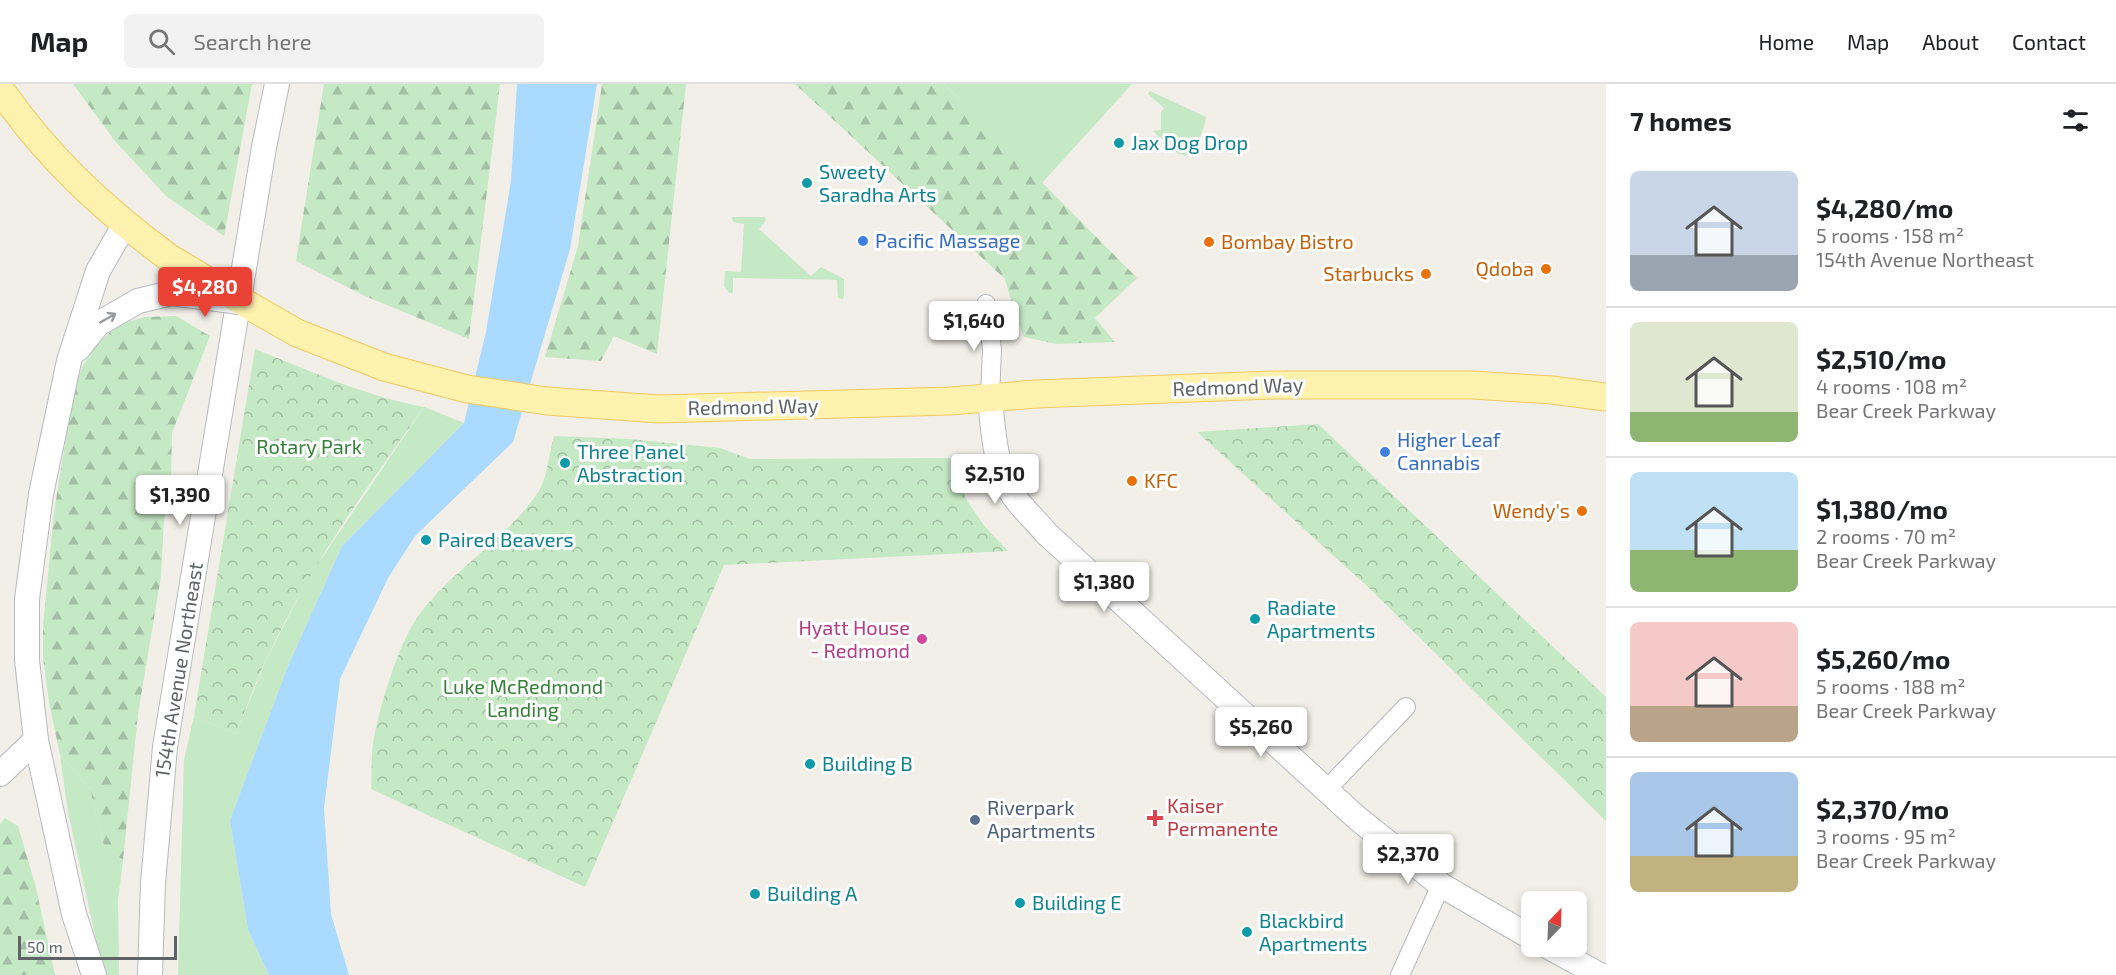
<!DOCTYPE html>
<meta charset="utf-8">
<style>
body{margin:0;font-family:"Exo 2",sans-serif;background:#f2f2f2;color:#202124;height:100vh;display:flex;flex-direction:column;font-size:22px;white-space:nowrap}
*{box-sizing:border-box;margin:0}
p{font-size:20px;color:#757577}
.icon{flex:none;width:33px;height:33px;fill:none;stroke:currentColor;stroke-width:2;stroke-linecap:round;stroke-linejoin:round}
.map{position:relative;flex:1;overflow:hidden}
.side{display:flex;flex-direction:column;background:#fff;width:510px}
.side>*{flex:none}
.needle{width:39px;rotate:23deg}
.controls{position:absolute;left:1521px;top:807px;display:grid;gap:12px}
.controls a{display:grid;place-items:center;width:66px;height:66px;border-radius:9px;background:#fff;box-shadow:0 3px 9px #0003;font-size:30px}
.scale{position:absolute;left:18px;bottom:15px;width:159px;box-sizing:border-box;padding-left:6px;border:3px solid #5f6368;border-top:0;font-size:16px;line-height:21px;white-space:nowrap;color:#5f6368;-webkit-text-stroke:4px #fff;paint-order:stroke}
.price{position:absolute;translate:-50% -51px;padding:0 14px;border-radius:6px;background:#fff;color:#222;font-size:20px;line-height:39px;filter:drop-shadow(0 2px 3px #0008)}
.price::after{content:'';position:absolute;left:50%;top:36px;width:18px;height:14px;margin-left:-9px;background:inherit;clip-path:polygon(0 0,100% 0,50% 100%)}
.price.on{background:#ea4335;color:#fff}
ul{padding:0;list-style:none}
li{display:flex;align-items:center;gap:18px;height:150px;padding:0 24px}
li+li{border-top:2px solid #e0e0e0}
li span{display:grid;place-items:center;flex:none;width:168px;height:120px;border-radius:9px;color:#555}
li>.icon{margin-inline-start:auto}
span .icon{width:72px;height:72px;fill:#fffc;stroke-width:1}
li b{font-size:26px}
h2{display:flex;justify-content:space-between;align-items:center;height:72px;padding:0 24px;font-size:26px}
header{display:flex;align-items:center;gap:36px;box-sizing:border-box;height:84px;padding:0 30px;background:#fff;border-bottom:2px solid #e0e0e0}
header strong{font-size:28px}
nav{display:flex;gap:33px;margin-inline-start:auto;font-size:21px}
.search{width:420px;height:54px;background:#f2f2f2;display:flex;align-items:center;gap:15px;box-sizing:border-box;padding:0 21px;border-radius:9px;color:#757577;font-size:22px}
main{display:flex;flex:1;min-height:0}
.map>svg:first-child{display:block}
.green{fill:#c5e8c5}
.forest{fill:url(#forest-firs)}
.park{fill:url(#park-crowns)}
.water{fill:#aadaff}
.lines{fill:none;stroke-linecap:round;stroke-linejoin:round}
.street-casing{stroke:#b5b8bc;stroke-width:20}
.secondary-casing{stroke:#b6babf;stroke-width:26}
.primary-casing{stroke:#f2c960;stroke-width:29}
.street{stroke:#fff;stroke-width:18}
.secondary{stroke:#fff;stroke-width:24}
.primary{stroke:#fff2af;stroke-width:27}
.secondary-bridge-casing{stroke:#b6babf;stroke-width:26;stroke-linecap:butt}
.primary-bridge-casing{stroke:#f2c960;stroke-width:29;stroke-linecap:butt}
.secondary-bridge{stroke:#fff;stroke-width:24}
.primary-bridge{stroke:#fff2af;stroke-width:27}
.oneway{stroke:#979a9d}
.culture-dot{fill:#0f9aa8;stroke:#fff;stroke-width:2}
.shop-dot{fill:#3f7fe0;stroke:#fff;stroke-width:2}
.food-dot{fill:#e8710a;stroke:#fff;stroke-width:2}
.hotel-dot{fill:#d1479c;stroke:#fff;stroke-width:2}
.health-dot{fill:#e0444e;stroke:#fff;stroke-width:2}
.service-dot{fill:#5c6f8a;stroke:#fff;stroke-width:2}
.labels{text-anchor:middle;stroke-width:6;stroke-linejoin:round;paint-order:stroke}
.culture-label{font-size:20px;fill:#0d838f;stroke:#fff;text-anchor:start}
.shop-label{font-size:20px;fill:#366cbe;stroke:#fff;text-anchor:start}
.food-label{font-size:20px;fill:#c56008;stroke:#fff;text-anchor:end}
.street-label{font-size:20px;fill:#5f6368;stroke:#fff}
.park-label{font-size:20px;fill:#348238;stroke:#fff}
.hotel-label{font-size:20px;fill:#b23c85;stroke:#fff;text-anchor:end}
.health-label{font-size:20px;fill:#be3a42;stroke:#fff;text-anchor:start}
.service-label{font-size:20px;fill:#4e5e75;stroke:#fff;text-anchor:start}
</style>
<header>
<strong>Map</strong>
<div class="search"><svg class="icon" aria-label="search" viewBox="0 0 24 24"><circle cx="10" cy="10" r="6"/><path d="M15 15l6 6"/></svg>Search here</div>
<nav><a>Home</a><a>Map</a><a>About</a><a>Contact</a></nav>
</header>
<main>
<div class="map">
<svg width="1606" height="891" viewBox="0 0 1606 891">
<defs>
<pattern id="forest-firs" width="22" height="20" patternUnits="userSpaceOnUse" patternTransform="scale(1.5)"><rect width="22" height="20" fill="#c5e8c5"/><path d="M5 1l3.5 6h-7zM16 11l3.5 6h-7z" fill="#a3c0a4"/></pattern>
<pattern id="park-crowns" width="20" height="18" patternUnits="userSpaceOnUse" patternTransform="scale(1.5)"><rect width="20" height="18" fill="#c5e8c5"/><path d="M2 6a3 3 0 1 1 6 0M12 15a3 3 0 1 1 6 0" fill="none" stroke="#a3c0a4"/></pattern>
</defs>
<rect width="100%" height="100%" fill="#f1efe8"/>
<g class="green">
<path d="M 944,0 L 1132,0 L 1042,99 Z"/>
<path d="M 1150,7 L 1206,33 C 1204,45 1197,65 1185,72 L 1177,69 L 1153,47 L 1161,46 L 1161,28 L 1164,24 L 1148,10 Z"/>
<path d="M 732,133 L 765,133 L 766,136 L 759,145 L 811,192 L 821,183 L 844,195 L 844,212 L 843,215 L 838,214 L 837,196 L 733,194 L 733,209 L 729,209 L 724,202 L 725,187 L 741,188 L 744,140 L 733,138 Z"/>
<path d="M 424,323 L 464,339 L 342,462 L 288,582 L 230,736 L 248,846 L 269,891 L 178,891 L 184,676 L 194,632 L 236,650 L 267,574 L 309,493 Z"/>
<path d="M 60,671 L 90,705 L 104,761 L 123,776 L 118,816 L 119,891 L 104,891 L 102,883 L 68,728 Z"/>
</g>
<g class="forest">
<path d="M 73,0 L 252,0 L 224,152 L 166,112 L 115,57 Z"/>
<path d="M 324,0 L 500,0 L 469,255 L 365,212 L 296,177 Z"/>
<path d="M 602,0 L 686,0 L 657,270 L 614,252 L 601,277 L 545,273 L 578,162 Z"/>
<path d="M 795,0 L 944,0 L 1137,194 L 1095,234 L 1115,258 L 1056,260 L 1024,253 L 1015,230 L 1005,195 Z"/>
<path d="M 176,232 L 210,252 L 172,349 L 171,393 L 164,436 L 161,492 L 138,630 L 123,776 L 104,761 L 90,705 L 60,671 L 49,618 L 43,574 L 43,542 L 54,428 L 73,312 L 82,283 L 98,259 L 120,240 L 145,233 Z"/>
<path d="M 5,734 L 18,742 L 35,800 L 55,891 L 0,891 L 0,740 Z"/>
</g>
<g class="park">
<path d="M 255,265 C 310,287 365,312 424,323 C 367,403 309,484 267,574 C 255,599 246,625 236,650 L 194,632 Z"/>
<path d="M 1318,340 L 1606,613 L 1606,737 L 1368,503 L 1197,348 Z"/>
<path d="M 554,352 L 629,355 L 720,364 L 750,375 L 950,374 L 967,417 L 986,444 L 1008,467 L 724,481 L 585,803 L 371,705 C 372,690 371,674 373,659 C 379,625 397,563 417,534 C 451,485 508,456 540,405 C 547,393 550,366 554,352 Z"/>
</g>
<path class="water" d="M 517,0 L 597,0 L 570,165 L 513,358 L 415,452 L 388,494 L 340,595 L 324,724 L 331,830 L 349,891 L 269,891 L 248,846 L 230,736 L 288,582 L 342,462 L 464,339 L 486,248 L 511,97 Z"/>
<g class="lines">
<defs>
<g id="street">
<path d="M 986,220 L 992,265 L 990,314"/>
<path d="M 1326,706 L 1406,623"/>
<path d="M 1400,891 L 1441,801"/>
</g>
<g id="secondary">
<path d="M 78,265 L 98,240 L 138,217 L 171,209"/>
<path d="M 990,314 C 993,347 995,386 1015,414 C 1025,427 1037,438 1047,450 L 1357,734 L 1441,801 L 1532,854"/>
<path d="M 0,690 L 36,656"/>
<path d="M 1547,862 L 1600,891"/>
<path d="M 94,891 L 74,830 L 36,656 L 27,576 L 27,515 L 41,410 L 69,277 L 98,187 L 125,140"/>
<path d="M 150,891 L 153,799 L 165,663 L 264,63 L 277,0"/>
</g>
<g id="primary">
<path d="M 0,5 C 47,73 102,124 168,173"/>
<path d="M 243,218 L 297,249 L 384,283 L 467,305 L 547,317 L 659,325 L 950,317 L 1036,310 L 1275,301 L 1473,301 L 1552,306 L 1606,313"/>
</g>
</defs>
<use href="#street" class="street-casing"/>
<use href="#secondary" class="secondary-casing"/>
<use href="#primary" class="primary-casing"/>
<use href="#street" class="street"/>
<use href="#secondary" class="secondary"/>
<use href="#primary" class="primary"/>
<defs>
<path id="secondary-bridge" d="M 171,209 L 240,218"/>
<path id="primary-bridge" d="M 168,173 L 243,218"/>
</defs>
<use href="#secondary-bridge" class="secondary-bridge-casing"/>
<use href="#primary-bridge" class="primary-bridge-casing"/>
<use href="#secondary-bridge" class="secondary-bridge"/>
<use href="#primary-bridge" class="primary-bridge"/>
</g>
<defs><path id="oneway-shaft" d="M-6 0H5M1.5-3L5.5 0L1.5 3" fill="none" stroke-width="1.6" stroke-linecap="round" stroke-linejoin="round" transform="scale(1.5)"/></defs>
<use class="oneway" href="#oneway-shaft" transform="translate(108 234) rotate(-30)"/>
<g class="culture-dot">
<circle cx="1119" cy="59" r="6"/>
<circle cx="807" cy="99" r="6"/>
<circle cx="565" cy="379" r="6"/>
<circle cx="426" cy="456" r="6"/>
<circle cx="1255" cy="535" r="6"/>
<circle cx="810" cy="680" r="6"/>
<circle cx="755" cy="810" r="6"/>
<circle cx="1020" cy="819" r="6"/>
<circle cx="1247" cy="848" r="6"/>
</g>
<g class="shop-dot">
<circle cx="863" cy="157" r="6"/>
<circle cx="1385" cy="368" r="6"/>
</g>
<g class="food-dot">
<circle cx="1209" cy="158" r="6"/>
<circle cx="1546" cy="185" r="6"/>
<circle cx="1426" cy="190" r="6"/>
<circle cx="1132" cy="397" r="6"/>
<circle cx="1582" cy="427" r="6"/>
</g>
<circle class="hotel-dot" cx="922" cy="555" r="6"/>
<path class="health-dot" d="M1152 725h6v6h6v6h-6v6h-6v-6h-6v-6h6z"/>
<circle class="service-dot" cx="975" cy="736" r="6"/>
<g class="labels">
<g class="culture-label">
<text x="1131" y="66">Jax Dog Drop</text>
<text x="819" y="95">Sweety<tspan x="819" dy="23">Saradha Arts</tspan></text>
<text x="577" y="375">Three Panel<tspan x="577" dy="23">Abstraction</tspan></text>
<text x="438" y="463">Paired Beavers</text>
<text x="1267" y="531">Radiate<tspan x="1267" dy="23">Apartments</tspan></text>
<text x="822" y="687">Building B</text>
<text x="767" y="817">Building A</text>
<text x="1032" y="826">Building E</text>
<text x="1259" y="844">Blackbird<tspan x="1259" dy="23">Apartments</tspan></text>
</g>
<g class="shop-label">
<text x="875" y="164">Pacific Massage</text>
<text x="1397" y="363">Higher Leaf<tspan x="1397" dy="23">Cannabis</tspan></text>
</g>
<g class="food-label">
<text x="1221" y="165" text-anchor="start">Bombay Bistro</text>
<text x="1534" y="192">Qdoba</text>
<text x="1414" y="197">Starbucks</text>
<text x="1144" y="404" text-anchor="start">KFC</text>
<text x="1570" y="434">Wendy's</text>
</g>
<g class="street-label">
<text transform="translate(1238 303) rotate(-2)" y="7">Redmond Way</text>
<text transform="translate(753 323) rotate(-1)" y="7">Redmond Way</text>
<text transform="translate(179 586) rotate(-81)" y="7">154th Avenue Northeast</text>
</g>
<g class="park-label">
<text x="309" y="370">Rotary Park</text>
<text x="523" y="610">Luke McRedmond<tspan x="523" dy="23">Landing</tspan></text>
</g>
<g class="hotel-label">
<text x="910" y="551">Hyatt House<tspan x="910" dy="23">- Redmond</tspan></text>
</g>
<g class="health-label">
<text x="1167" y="729">Kaiser<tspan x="1167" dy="23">Permanente</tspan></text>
</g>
<g class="service-label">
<text x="987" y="731">Riverpark<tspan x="987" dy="23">Apartments</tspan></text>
</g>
</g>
</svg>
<div class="controls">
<a><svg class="needle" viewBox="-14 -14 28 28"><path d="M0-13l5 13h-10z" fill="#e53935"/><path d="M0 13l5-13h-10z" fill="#757577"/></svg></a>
</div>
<div class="scale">50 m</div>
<b class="price on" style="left:205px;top:234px">$4,280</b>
<b class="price" style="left:974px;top:268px">$1,640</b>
<b class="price" style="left:995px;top:421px">$2,510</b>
<b class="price" style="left:180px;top:442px">$1,390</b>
<b class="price" style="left:1104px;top:529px">$1,380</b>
<b class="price" style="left:1261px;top:674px">$5,260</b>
<b class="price" style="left:1408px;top:801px">$2,370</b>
</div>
<section class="side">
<h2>7 homes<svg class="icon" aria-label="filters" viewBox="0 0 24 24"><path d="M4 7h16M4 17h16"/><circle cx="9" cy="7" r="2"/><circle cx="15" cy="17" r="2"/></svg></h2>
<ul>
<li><span style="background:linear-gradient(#c9d6e8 70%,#9aa5b1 0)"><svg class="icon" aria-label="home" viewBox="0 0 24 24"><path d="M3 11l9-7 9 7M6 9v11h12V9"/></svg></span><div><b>$4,280/mo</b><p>5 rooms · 158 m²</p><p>154th Avenue Northeast</p></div></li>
<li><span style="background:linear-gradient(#dfe7d0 75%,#8fb573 0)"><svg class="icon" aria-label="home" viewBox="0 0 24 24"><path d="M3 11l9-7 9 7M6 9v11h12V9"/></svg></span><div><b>$2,510/mo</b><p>4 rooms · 108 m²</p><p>Bear Creek Parkway</p></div></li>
<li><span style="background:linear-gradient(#bfe0f5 65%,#8fb573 0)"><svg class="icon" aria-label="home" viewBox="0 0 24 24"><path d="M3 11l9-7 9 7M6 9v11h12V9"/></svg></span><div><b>$1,380/mo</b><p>2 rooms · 70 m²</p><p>Bear Creek Parkway</p></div></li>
<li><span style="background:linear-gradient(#f6c9c9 70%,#b9a48a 0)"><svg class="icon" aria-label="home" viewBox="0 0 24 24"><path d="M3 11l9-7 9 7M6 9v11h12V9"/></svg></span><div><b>$5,260/mo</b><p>5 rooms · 188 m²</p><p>Bear Creek Parkway</p></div></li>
<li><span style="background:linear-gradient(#a9c7e8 70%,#c2b280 0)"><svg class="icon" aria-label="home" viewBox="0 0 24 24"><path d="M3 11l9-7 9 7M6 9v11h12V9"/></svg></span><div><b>$2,370/mo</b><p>3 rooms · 95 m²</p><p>Bear Creek Parkway</p></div></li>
</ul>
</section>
</main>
